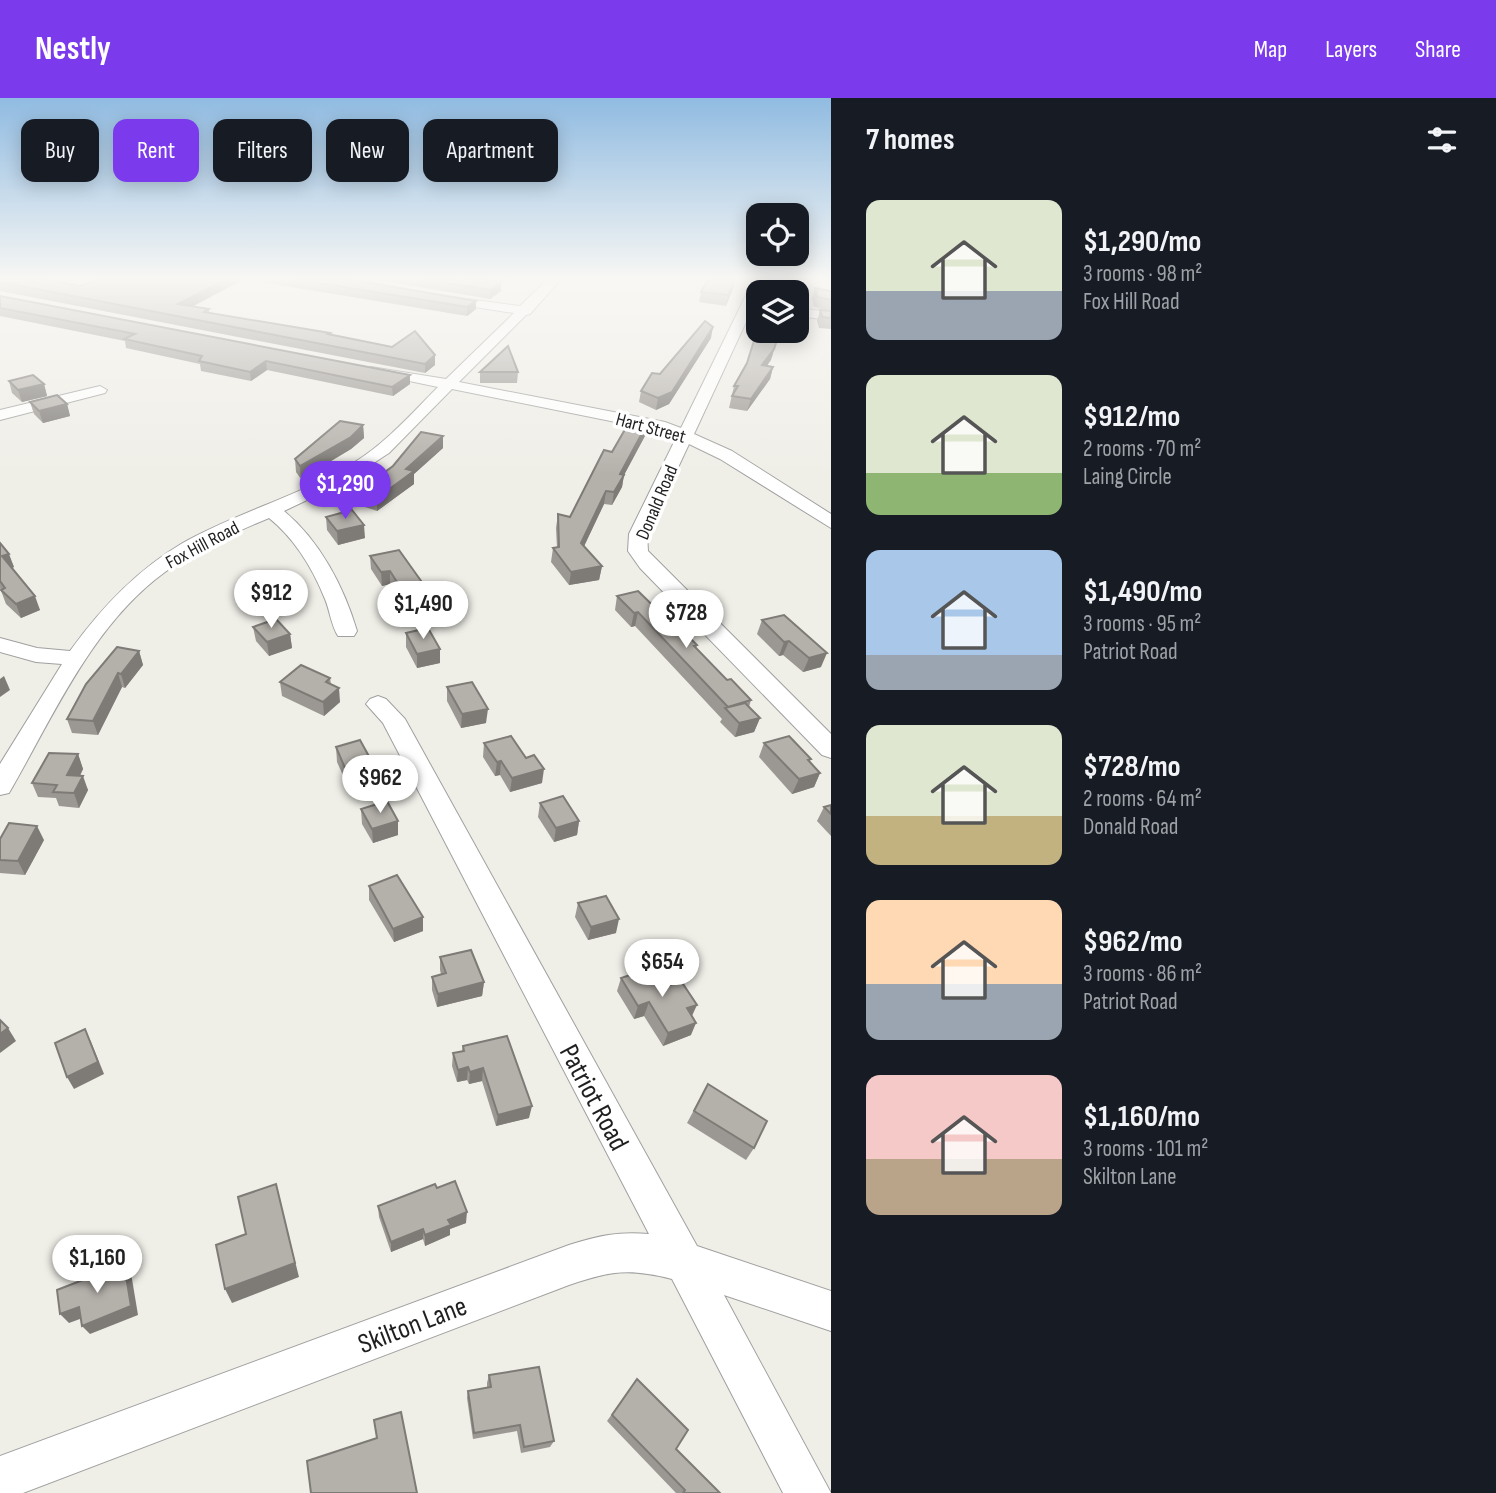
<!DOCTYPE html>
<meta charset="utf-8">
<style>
body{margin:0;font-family:"Sofia Sans Condensed",sans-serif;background:#20242c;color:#f1f3f6;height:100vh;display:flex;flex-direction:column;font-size:26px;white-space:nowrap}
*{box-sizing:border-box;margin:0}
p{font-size:23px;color:#9ea1a6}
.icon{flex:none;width:38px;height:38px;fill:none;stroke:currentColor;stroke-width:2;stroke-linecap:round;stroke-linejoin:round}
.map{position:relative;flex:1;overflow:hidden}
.side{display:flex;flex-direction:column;background:#171b24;width:665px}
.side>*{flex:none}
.guide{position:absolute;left:21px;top:21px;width:665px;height:63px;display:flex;gap:14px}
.fabs{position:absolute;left:746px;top:105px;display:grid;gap:14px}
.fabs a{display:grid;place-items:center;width:63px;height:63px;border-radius:14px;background:#171b24;box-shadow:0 4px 18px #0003;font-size:35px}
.price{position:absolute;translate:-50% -60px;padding:0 16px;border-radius:24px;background:#fff;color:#222;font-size:23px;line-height:46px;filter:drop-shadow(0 2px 4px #0008)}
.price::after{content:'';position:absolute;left:50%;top:42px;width:21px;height:16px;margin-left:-10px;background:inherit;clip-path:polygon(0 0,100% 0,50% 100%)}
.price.on{background:#7c3aed;color:#fff}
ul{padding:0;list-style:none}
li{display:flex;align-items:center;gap:21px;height:175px;padding:0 35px}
li span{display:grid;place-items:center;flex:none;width:196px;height:140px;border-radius:14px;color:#555}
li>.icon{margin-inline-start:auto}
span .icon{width:84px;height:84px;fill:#fffc;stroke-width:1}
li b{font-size:30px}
h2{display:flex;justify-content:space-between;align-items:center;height:84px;padding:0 35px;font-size:30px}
.pill{padding:0 24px;border-radius:14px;background:#171b24;box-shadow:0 4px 18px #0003;font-size:24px;line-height:63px}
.pill.on{background:#7c3aed;color:#fff}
header{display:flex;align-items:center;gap:42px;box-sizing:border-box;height:98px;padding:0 35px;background:#7c3aed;color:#fff}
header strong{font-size:33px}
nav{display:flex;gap:38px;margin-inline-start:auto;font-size:24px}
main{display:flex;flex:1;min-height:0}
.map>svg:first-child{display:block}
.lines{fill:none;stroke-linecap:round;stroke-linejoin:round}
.minor-casing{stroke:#a0a0a0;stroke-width:2}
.minor{fill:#fff;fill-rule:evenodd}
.wall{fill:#9b9792}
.shaded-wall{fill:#7e7b77}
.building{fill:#b4b0aa;stroke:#7e7b77;stroke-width:2}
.labels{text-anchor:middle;stroke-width:7;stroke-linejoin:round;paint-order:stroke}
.far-street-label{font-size:19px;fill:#1f1f1f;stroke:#fff}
.near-street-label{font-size:28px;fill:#1f1f1f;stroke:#fff}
</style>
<header>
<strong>Nestly</strong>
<nav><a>Map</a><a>Layers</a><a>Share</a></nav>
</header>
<main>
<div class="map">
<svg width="831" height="1395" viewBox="0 0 831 1395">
<rect width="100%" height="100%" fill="#efeee7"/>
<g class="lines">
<defs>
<g id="minor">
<path d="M 548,181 L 561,181 L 530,216 L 526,217 L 459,284 L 665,324 L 681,330 L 754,181 L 766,181 L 694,336 L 732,353 L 831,416 L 831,430 L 720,361 L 689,346 L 647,436 L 648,453 L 831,636 L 831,660 L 822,657 L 640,470 L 628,453 L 629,436 L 676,340 L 660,333 L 452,291 L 389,355 L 343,385 L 284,413 C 320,443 344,489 357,533 L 354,538 L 338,538 C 331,527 330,513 325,501 C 313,471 295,441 269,420 C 233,435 197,451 165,474 C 92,527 53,619 9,695 L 0,697 L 0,666 L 62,566 L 36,564 L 0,554 L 0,540 L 37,550 L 70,553 C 101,510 136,473 181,446 C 237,414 301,398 355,364 C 387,344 412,315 438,289 L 371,275 L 371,269 L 446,281 L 514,215 L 442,204 L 438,203 L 438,197 L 520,208 Z"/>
<path d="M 796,210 L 831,214 L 831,222 L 796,218 Z"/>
<path d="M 100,288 L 107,292 L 105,295 L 0,322 L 0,312 Z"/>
<path d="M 378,598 L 386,601 L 405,621 L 697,1148 L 831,1193 L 831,1233 L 724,1197 L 831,1395 L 783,1395 L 672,1181 C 628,1170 611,1173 569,1187 L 23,1395 L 0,1395 L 0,1358 L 569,1147 C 597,1138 619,1133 649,1136 L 383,625 L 366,606 L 370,601 Z"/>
</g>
</defs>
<use href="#minor" class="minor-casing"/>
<use href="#minor" class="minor"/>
</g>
<g class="wall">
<path d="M 0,181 L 80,188 L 101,181 L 347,181 L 476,203 L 476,211 L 467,218 L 244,181 L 192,209 L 209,211 L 209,215 L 330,235 L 330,237 L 435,257 L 435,267 L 425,275 L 0,193 Z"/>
<path d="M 372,181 L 455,181 L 466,183 L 501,184 L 501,193 L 490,201 Z"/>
<path d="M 734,188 L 726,208 L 699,204 L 701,194 Z"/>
<path d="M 815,190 L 831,193 L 831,231 L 819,230 L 817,223 L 820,212 L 829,213 L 814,209 L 812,200 Z"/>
<path d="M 0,198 L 410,277 L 410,286 L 393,298 L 267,272 L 251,283 L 201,273 L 200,266 L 126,250 L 125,243 L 0,218 Z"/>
<path d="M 711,240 L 669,306 L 656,312 L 639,304 L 641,293 L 660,276 Z"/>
<path d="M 771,262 L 766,268 L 773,269 L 770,281 L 747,313 L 729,310 L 734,288 Z"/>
<path d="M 480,274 L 518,274 L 517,285 L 480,285 Z"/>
<path d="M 9,283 L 44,286 L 47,298 L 22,304 L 12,295 Z"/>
<path d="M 30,304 L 67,306 L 70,318 L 43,325 L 34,316 Z"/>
<path d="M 363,327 L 364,340 L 351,351 L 301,381 L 296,374 L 295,361 Z"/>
<path d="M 646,336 L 624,377 L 622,389 L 612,407 L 604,406 L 584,448 L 602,468 L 599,482 L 569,487 L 551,464 L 553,450 L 557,450 L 556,430 L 558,416 L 570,419 L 612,354 Z"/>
<path d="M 443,338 L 443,350 L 414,376 L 414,386 L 377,413 L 359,407 L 358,394 L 393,368 Z"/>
<path d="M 326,419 L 365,440 L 338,447 L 327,432 Z"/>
<path d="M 0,445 L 14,469 L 12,470 L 40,512 L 21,520 L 6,506 L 0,490 Z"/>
<path d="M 399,452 L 434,514 L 411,519 L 390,486 L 382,488 L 371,471 L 370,458 Z"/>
<path d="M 261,480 L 289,491 L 291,504 L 271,509 L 263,494 Z"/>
<path d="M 617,498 L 675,529 L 697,547 L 696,551 L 727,582 L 751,602 L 749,609 L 760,620 L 754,634 L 735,639 L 720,624 L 722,621 L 635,528 L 631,529 L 615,512 Z"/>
<path d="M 784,517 L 821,569 L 803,574 L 783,557 L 779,558 L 757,536 L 762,522 Z"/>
<path d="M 253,529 L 290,536 L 292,550 L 269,558 L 256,543 Z"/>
<path d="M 406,535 L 440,551 L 440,565 L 417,570 L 406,549 Z"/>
<path d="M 139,553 L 143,567 L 125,590 L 122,589 L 98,637 L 72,635 L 67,621 Z"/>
<path d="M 330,580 L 331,586 L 340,604 L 324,618 L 282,598 L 280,584 Z"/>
<path d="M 447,589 L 486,625 L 461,630 L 447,603 Z"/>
<path d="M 484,645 L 542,685 L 510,694 L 500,677 L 495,678 L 483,659 Z"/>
<path d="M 764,645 L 810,664 L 820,675 L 814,689 L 792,696 L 759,659 Z"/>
<path d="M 336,649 L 372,676 L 346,684 L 337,664 Z"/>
<path d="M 78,656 L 83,671 L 80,678 L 88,692 L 79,710 L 59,708 L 56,700 L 38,699 L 32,685 Z"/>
<path d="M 540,705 L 579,723 L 577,737 L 554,744 L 538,719 Z"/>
<path d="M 831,707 L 831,738 L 817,723 L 824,709 Z"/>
<path d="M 361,711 L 398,723 L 398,737 L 373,745 L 362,726 Z"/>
<path d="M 0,741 L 44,742 L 25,777 L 0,775 Z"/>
<path d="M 369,788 L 423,819 L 423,833 L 394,844 L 369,802 Z"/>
<path d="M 578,805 L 616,835 L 588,842 L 575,819 Z"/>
<path d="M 440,859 L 484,884 L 482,898 L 437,909 L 432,892 L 432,879 L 441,876 L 440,872 Z"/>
<path d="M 621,880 L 664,889 L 691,937 L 663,948 L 644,918 L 634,921 L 617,893 Z"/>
<path d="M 463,948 L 529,1020 L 496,1028 L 482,983 L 469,986 L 467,982 L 457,984 L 452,968 L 453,955 L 462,953 Z"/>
<path d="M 708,986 L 754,1050 L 746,1062 L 687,1025 Z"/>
<path d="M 437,1090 L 466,1125 L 450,1131 L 450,1137 L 425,1148 L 423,1141 L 391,1154 L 379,1119 L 378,1108 Z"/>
<path d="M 489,1277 L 554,1343 L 550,1349 L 521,1355 L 517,1333 L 473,1341 L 467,1300 L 468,1293 L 487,1290 L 487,1285 Z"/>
<path d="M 637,1281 L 676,1351 L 720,1395 L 676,1395 L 607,1323 Z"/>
</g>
<g class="shaded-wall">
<path d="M 227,181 L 244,181 L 179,215 L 178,206 Z"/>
<path d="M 735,181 L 734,188 L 726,208 L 728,197 Z"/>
<path d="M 501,184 L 501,193 L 490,201 L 491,192 Z"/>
<path d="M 476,203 L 476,211 L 467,218 L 467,209 Z"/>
<path d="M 713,229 L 711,240 L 669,306 L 656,312 L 658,300 Z"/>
<path d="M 779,236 L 771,262 L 759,279 L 762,267 Z"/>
<path d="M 435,257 L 435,267 L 425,275 L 425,266 Z"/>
<path d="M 266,263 L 267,272 L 251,283 L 250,274 Z"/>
<path d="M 773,269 L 770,281 L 747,313 L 751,301 Z"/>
<path d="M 410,277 L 410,286 L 393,298 L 392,289 Z"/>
<path d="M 44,286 L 47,298 L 22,304 L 18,292 Z"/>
<path d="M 67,306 L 70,318 L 43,325 L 39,313 Z"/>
<path d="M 648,324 L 646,336 L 624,377 L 622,389 L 612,407 L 614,394 L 620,376 Z"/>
<path d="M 363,327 L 364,340 L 351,351 L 301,381 L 300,368 Z"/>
<path d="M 443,338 L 443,350 L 414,376 L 414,386 L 377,413 L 377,400 L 406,371 Z"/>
<path d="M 606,393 L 604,406 L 579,459 L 581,445 Z"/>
<path d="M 364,427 L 365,440 L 338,447 L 337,433 Z"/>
<path d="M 9,456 L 14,469 L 7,472 L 2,458 Z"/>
<path d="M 602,468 L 599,482 L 569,487 L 571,474 Z"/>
<path d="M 390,473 L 390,486 L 382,488 L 381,474 Z"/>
<path d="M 289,491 L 291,504 L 271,509 L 269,495 Z"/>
<path d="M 35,498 L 40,512 L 21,520 L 16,506 Z"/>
<path d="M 434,501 L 434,514 L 411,519 L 411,506 Z"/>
<path d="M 638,514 L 635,528 L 631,529 L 634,515 Z"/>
<path d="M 290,536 L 292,550 L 269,558 L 267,544 Z"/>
<path d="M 789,543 L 783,557 L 779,558 L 784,544 Z"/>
<path d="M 440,551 L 440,565 L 417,570 L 417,556 Z"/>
<path d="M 139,553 L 143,567 L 125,590 L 121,576 Z"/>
<path d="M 827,555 L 821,569 L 803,574 L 809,560 Z"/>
<path d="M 118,575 L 122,589 L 98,637 L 93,623 Z"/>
<path d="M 4,578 L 10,592 L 0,599 L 0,581 Z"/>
<path d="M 339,590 L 340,604 L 324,618 L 323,604 Z"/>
<path d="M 488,611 L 486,625 L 461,630 L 462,616 Z"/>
<path d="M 760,620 L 754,634 L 735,639 L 739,625 Z"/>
<path d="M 78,656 L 83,671 L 73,691 L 67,677 Z"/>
<path d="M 371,662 L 372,676 L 346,684 L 345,670 Z"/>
<path d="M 501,663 L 500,677 L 495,678 L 497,664 Z"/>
<path d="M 544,671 L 542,685 L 510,694 L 512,680 Z"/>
<path d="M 820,675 L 814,689 L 792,696 L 799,681 Z"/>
<path d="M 83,678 L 88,692 L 79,710 L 74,695 Z"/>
<path d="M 398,723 L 398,737 L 373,745 L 372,731 Z"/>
<path d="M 579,723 L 577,737 L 554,744 L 556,730 Z"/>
<path d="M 37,728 L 44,742 L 25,777 L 18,763 Z"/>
<path d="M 423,819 L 423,833 L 394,844 L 393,831 Z"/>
<path d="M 619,821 L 616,835 L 588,842 L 591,829 Z"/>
<path d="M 484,884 L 482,898 L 437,909 L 438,896 Z"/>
<path d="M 649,904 L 644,918 L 634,921 L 638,908 Z"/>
<path d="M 697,907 L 691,920 L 687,910 Z"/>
<path d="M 696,925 L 691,937 L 663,948 L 668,935 Z"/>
<path d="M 8,930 L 16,943 L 0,955 L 0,936 Z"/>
<path d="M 85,931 L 91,944 L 104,976 L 74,991 L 67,979 Z"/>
<path d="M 468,969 L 467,982 L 457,984 L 458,972 Z"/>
<path d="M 483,970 L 482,983 L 469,986 L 470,974 Z"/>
<path d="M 532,1008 L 529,1020 L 496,1028 L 498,1017 Z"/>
<path d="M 276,1086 L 299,1179 L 232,1205 L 225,1191 Z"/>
<path d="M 467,1114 L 466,1125 L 450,1131 L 450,1137 L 425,1148 L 425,1137 L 448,1122 Z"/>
<path d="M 423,1131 L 423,1141 L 391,1154 L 391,1144 Z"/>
<path d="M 124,1166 L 131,1175 L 138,1217 L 90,1236 L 82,1228 Z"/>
<path d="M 79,1209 L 88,1218 L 69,1225 L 60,1216 Z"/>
</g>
<g class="building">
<path d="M 0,181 L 45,181 L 80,188 L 101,181 L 227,181 L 178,206 L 209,211 L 204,214 L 330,235 L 328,236 L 392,249 L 415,233 L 435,257 L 425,266 L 0,184 Z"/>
<path d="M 294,181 L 347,181 L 476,203 L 467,209 Z"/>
<path d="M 423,181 L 455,181 L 466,183 L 469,181 L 482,181 L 501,184 L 491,192 Z"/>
<path d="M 708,181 L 735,181 L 728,197 L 701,194 Z"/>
<path d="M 815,190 L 831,193 L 831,202 L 817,199 Z"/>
<path d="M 0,198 L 410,277 L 392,289 L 266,263 L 250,274 L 199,263 L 202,258 L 124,241 L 135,236 L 0,210 Z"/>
<path d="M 820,212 L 831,213 L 831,220 L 822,219 Z"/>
<path d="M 705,223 L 713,229 L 672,294 L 658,300 L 641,293 L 652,275 L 660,276 Z"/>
<path d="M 757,233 L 779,236 L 774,251 L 762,267 L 773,269 L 751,301 L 732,298 L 738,288 L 734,288 L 747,265 Z"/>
<path d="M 508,248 L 518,274 L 480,274 Z"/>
<path d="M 33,277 L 44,286 L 18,292 L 9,283 Z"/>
<path d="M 57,297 L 67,306 L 39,313 L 30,304 Z"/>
<path d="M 340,323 L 363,327 L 351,339 L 300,368 L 295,361 Z"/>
<path d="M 648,324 L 620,376 L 624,377 L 614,394 L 606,393 L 581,445 L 602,468 L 571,474 L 553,450 L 559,449 L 558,416 L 570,419 L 604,352 L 612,354 L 627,328 Z"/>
<path d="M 421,334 L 443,338 L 406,371 L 414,373 L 377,400 L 358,394 L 393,368 Z"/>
<path d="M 352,412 L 364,427 L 337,433 L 326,419 Z"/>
<path d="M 0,445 L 9,456 L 2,458 L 35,498 L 16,506 L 1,492 L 5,490 L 0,483 Z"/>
<path d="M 399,452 L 434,501 L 411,506 L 390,473 L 381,474 L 370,458 Z"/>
<path d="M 281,476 L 289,491 L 269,495 L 261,480 Z"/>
<path d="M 638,493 L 675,529 L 678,528 L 697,547 L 694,548 L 727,582 L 731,581 L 751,602 L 728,609 L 638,514 L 634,515 L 617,498 Z"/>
<path d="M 784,517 L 827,555 L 809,560 L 789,543 L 784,544 L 762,522 Z"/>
<path d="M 276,521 L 290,536 L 267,544 L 253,529 Z"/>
<path d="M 428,530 L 440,551 L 417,556 L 406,535 Z"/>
<path d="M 117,549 L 139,553 L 121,576 L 118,575 L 93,623 L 67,621 L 86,586 Z"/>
<path d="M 301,567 L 330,580 L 326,584 L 339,590 L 323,604 L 280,584 Z"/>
<path d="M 472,584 L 488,611 L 462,616 L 447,589 Z"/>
<path d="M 745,605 L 760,620 L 739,625 L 725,610 Z"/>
<path d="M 511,638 L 526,660 L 534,657 L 544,671 L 512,680 L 501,663 L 497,664 L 484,645 Z"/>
<path d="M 789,638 L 811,661 L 808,662 L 820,675 L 799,681 L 764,645 Z"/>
<path d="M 360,642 L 371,662 L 345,670 L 336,649 Z"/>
<path d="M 49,655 L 78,656 L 67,677 L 83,678 L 74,695 L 53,694 L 57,687 L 32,685 Z"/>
<path d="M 563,698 L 579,723 L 556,730 L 540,705 Z"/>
<path d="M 387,703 L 398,723 L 372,731 L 361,711 Z"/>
<path d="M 831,707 L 831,716 L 824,709 Z"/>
<path d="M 9,725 L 37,728 L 18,763 L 0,762 L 0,741 Z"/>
<path d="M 397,777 L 423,819 L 393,831 L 369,788 Z"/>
<path d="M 606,798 L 619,821 L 591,829 L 578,805 Z"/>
<path d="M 471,852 L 484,884 L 438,896 L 432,879 L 446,875 L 440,859 Z"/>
<path d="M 651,870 L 664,889 L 681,883 L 697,907 L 687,910 L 696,925 L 668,935 L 649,904 L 638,908 L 621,880 Z"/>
<path d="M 0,922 L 8,930 L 0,936 Z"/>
<path d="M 85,931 L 98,964 L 67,979 L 55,945 Z"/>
<path d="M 507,938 L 532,1008 L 498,1017 L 483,970 L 470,974 L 468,969 L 458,972 L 453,955 L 464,953 L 463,948 Z"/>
<path d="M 708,986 L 767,1023 L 754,1050 L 694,1013 Z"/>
<path d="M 455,1083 L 467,1114 L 448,1122 L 451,1127 L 425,1137 L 423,1131 L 391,1144 L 378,1108 L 435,1086 L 437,1090 Z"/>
<path d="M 276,1086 L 295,1165 L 225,1191 L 216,1147 L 246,1136 L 238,1099 Z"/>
<path d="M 124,1166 L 131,1208 L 82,1228 L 79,1209 L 60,1216 L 57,1192 Z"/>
<path d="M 539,1269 L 554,1343 L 524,1349 L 520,1327 L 474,1335 L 468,1293 L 491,1289 L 489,1277 Z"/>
<path d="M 637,1281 L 688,1332 L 676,1351 L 720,1395 L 683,1395 L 685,1392 L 612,1317 Z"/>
<path d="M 401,1314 L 417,1395 L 311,1395 L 307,1363 L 377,1340 L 374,1322 Z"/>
</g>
<linearGradient id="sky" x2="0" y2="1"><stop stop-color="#90bbe1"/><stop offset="0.48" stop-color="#f8f7f4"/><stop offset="1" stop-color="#f8f7f4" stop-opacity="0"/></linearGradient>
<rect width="831" height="377" fill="url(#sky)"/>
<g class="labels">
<g class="far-street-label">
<text transform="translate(651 329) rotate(15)" y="7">Hart Street</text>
<text transform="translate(656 404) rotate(-67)" y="7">Donald Road</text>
<text transform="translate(202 446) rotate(-28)" y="7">Fox Hill Road</text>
</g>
<g class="near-street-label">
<text transform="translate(595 999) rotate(62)" y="10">Patriot Road</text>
<text transform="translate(412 1226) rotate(-21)" y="10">Skilton Lane</text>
</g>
</g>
</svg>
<div class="fabs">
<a><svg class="icon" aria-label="locate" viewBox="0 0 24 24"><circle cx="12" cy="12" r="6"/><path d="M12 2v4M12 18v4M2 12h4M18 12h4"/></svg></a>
<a><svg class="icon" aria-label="layers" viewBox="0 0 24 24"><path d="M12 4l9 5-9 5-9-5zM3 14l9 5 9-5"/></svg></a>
</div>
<b class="price on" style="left:345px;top:423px">$1,290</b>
<b class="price" style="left:271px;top:532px">$912</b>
<b class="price" style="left:423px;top:543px">$1,490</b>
<b class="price" style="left:686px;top:552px">$728</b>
<b class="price" style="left:380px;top:717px">$962</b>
<b class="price" style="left:662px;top:901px">$654</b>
<b class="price" style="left:97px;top:1197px">$1,160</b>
<div class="guide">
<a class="pill">Buy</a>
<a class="pill on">Rent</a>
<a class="pill">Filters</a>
<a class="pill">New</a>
<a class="pill">Apartment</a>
</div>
</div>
<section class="side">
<h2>7 homes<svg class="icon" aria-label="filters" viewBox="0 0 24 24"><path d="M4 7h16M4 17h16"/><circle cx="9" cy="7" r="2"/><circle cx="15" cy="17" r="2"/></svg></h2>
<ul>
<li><span style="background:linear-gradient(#dfe7d0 65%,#9aa5b1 0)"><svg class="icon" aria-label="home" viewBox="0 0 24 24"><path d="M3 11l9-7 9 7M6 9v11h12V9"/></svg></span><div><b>$1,290/mo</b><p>3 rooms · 98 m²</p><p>Fox Hill Road</p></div></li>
<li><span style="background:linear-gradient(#dfe7d0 70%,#8fb573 0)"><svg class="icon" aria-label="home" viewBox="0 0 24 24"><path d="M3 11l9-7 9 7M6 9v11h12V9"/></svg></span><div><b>$912/mo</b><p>2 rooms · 70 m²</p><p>Laing Circle</p></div></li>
<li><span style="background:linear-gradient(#a9c7e8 75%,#9aa5b1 0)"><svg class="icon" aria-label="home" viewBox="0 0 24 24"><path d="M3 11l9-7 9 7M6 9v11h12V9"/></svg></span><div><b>$1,490/mo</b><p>3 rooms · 95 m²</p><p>Patriot Road</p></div></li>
<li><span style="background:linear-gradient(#dfe7d0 65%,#c2b280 0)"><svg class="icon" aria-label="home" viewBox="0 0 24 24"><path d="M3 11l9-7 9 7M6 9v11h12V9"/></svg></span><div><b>$728/mo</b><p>2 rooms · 64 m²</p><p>Donald Road</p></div></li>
<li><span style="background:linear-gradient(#ffd9b3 60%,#9aa5b1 0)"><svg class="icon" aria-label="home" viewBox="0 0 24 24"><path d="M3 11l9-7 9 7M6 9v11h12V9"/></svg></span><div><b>$962/mo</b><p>3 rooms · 86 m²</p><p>Patriot Road</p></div></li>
<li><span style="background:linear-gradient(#f6c9c9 60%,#b9a48a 0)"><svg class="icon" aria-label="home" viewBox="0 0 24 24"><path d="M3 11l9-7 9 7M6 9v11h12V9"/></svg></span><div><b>$1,160/mo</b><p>3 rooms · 101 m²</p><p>Skilton Lane</p></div></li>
</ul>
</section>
</main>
